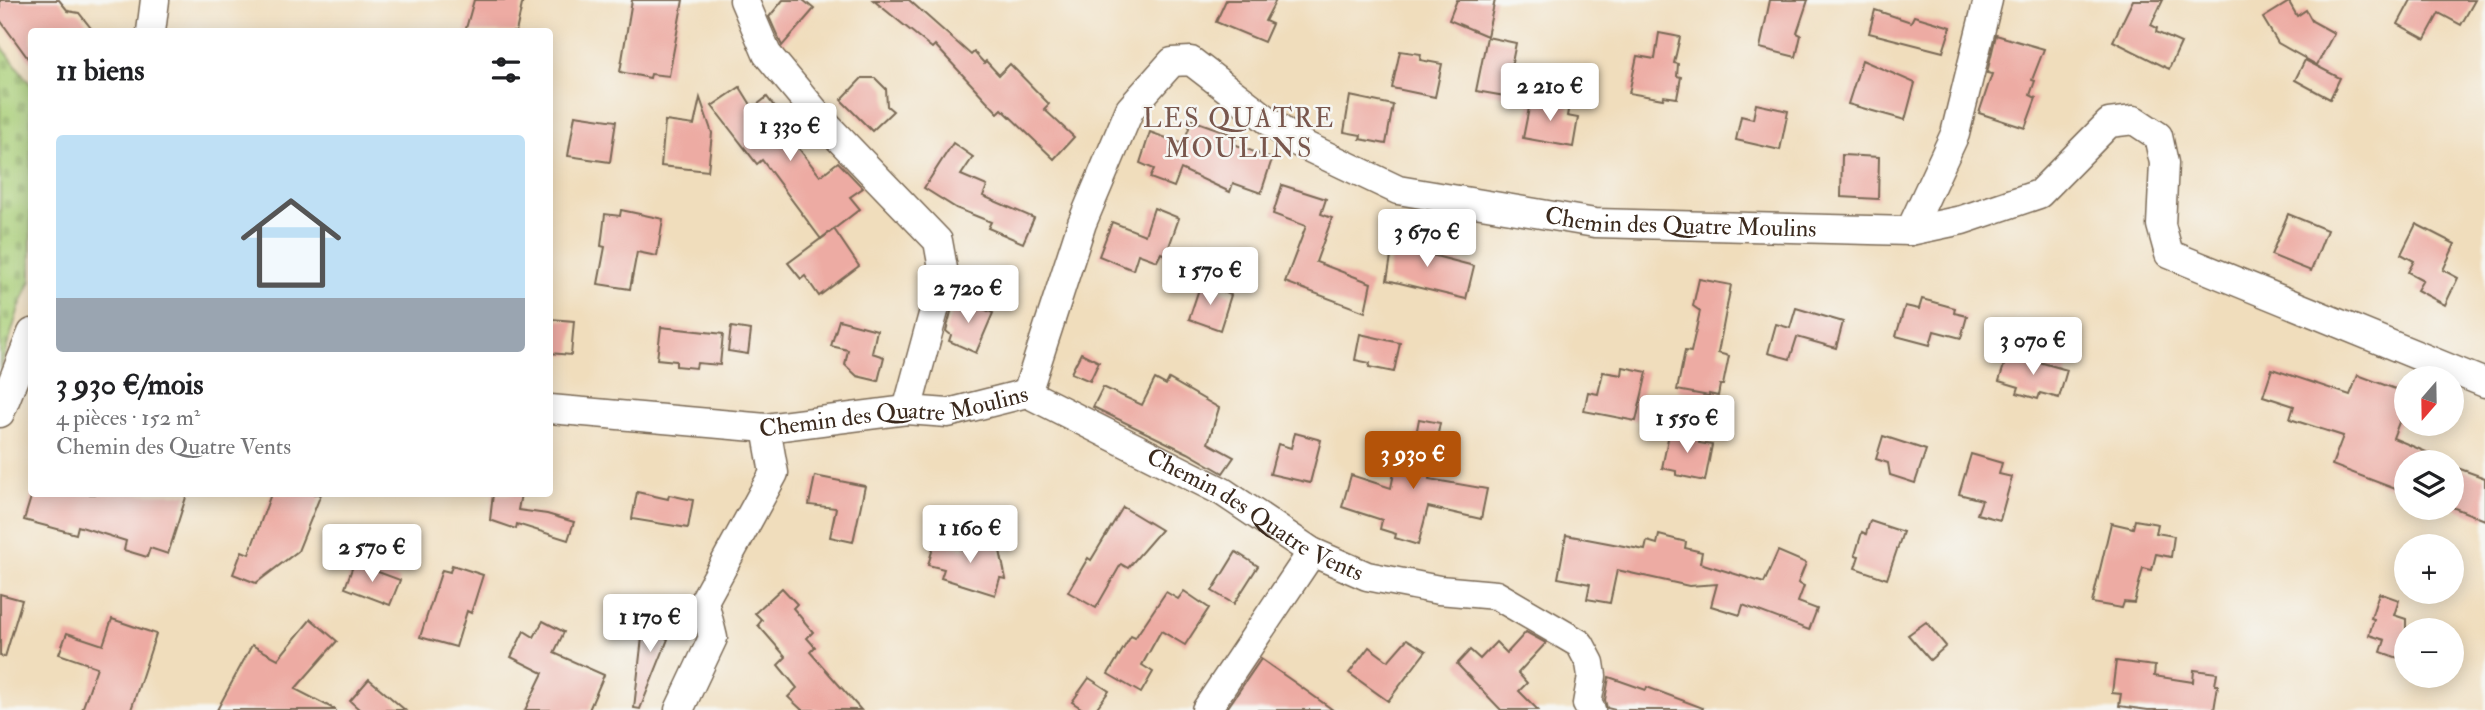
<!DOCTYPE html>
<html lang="fr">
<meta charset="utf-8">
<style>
body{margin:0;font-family:"IM FELL Double Pica",serif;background:#f2f2f2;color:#202124;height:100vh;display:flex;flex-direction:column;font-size:26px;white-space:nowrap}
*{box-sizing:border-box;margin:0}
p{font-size:23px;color:#757577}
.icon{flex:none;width:38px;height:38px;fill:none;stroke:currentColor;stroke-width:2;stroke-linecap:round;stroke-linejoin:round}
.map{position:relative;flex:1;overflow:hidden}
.side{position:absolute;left:28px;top:28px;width:525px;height:469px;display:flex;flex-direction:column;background:#fff;border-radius:7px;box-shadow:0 4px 18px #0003}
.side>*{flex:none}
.needle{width:46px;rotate:200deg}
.buttons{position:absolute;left:2394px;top:366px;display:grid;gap:14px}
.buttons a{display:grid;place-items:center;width:70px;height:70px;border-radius:50%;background:#fff;box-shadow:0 4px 18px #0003;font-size:35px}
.price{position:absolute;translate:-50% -60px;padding:0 16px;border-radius:7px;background:#fff;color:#222;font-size:23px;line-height:46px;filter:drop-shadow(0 2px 4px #0008)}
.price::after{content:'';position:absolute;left:50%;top:42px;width:21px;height:16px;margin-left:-10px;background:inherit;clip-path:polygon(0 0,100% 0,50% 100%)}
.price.selected{background:#b45309;color:#fff}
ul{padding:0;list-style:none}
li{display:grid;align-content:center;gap:14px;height:371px;padding:0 28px}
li+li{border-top:2px solid #e0e0e0}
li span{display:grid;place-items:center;height:217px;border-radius:7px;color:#555}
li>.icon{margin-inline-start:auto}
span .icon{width:126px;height:126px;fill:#fffc;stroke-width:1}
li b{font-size:30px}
h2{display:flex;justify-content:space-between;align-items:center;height:84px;padding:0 28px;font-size:30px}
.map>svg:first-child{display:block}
.cemetery{fill:url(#cemetery-stones);stroke:#727c4c;stroke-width:2}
.building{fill:#edaba3}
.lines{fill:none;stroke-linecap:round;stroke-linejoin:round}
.minor-casing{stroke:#7a6955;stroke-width:31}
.minor{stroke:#fff;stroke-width:28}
.labels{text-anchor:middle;stroke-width:5;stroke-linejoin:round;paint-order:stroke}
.street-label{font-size:24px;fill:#3b2a1e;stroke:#f6f6f2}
.neighbourhood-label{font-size:26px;letter-spacing:2px;fill:#79574d;stroke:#f6f6f2}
</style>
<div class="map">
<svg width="2485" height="710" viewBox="0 0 2485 710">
<defs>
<pattern id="cemetery-stones" width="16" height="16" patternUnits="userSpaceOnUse" patternTransform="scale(1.75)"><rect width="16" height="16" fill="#aacf79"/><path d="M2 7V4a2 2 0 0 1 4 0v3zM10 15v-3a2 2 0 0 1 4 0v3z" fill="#93b268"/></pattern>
</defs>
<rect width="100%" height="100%" fill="#f6f6f2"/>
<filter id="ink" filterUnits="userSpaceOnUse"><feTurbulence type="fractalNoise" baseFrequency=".0143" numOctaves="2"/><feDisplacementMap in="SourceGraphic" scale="14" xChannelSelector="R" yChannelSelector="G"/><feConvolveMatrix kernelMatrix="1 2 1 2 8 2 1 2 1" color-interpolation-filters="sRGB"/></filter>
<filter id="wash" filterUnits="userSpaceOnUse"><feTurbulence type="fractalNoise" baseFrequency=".00686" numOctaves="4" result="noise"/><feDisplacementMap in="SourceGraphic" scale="28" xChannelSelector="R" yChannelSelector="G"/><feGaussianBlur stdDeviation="1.57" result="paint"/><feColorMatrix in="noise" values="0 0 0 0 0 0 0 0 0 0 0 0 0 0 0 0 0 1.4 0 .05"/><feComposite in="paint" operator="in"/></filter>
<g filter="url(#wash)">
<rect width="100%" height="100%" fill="#f0ddbc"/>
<path class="cemetery" d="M 0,44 L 31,85 L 31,280 L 19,308 L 0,370 Z"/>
<g id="blocks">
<g class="building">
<path d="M 0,0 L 59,0 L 68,11 L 79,13 L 94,32 L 32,32 L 32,64 L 0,20 Z"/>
<path d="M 474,0 L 523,0 L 516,32 L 465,32 Z"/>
<path d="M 632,0 L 683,0 L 669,76 L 651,74 L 650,78 L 620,72 Z"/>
<path d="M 783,0 L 803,0 L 814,9 L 782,46 L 769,17 Z"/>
<path d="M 873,0 L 909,0 L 971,55 L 974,52 L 984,63 L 986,61 L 999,75 L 1010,64 L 1049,104 L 1044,109 L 1074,137 L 1054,159 L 1002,109 L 998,113 L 935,45 L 932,48 Z"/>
<path d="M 1226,0 L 1276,0 L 1265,21 L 1272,24 L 1264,42 L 1216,22 Z"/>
<path d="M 1457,0 L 1495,0 L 1487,36 L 1449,20 Z"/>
<path d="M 1770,0 L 1808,0 L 1797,33 L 1801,35 L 1796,57 L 1760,48 Z"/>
<path d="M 2133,0 L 2163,0 L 2151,25 L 2157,28 L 2156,32 L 2181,43 L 2169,69 L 2113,41 Z"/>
<path d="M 2411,0 L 2475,0 L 2461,25 L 2439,13 L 2425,39 L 2398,24 Z"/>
<path d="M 2289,2 L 2297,16 L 2306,10 L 2312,21 L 2334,33 L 2317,65 L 2278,43 L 2263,18 Z"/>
<path d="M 1875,10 L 1911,22 L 1914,16 L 1951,27 L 1943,52 L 1869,33 Z"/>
<path d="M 1659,33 L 1680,37 L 1674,63 L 1678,64 L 1677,76 L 1681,77 L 1677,98 L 1664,96 L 1663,99 L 1629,93 L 1637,56 L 1655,59 Z"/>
<path d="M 1996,35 L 2044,49 L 2032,80 L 2035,81 L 2030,95 L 2036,98 L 2025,128 L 1979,113 L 1992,74 L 1987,73 Z"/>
<path d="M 1487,37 L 1516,43 L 1505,96 L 1476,91 Z"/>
<path d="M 1400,51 L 1421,54 L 1420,60 L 1442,64 L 1435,97 L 1392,88 Z"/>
<path d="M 1862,60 L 1915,83 L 1905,120 L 1848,104 Z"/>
<path d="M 2305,60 L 2340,78 L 2330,99 L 2295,80 Z"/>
<path d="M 862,78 L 875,78 L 886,89 L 887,106 L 893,111 L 872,131 L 841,100 Z"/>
<path d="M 740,87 L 753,108 L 767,97 L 795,134 L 791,138 L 820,176 L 838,162 L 863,188 L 850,197 L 860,209 L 821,239 L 762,160 L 757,164 L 712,106 Z"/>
<path d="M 1350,96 L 1393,105 L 1386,144 L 1360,139 L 1361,135 L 1344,132 Z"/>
<path d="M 700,98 L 712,133 L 708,171 L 661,166 L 665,121 L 694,125 Z"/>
<path d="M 1531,98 L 1569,105 L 1567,116 L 1578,118 L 1573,147 L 1523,138 Z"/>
<path d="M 1756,104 L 1788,111 L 1780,150 L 1736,140 L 1741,116 L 1753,119 Z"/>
<path d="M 575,115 L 616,121 L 610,162 L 568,156 Z"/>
<path d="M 1192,120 L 1237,136 L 1234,144 L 1272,159 L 1261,193 L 1233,183 L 1230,192 L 1181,169 L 1174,187 L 1150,178 L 1154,169 L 1140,163 L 1150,132 L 1183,144 Z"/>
<path d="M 953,143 L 973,157 L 961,175 L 987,186 L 983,196 L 1034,218 L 1023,243 L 988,228 L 991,222 L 956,208 L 924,188 Z"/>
<path d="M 1842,155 L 1879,157 L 1878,199 L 1841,197 Z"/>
<path d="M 1282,185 L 1326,199 L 1321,214 L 1332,218 L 1316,262 L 1371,283 L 1365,312 L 1285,282 L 1306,226 L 1273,214 Z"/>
<path d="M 1154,208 L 1179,218 L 1166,255 L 1161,253 L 1157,261 L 1138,254 L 1133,270 L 1099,256 L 1112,222 L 1145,235 Z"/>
<path d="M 621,210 L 663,219 L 657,256 L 637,252 L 630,289 L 598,284 L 605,247 L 601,246 L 605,214 L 620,216 Z"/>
<path d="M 2288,214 L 2327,230 L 2311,271 L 2271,255 Z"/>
<path d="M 2416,224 L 2455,244 L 2443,270 L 2458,278 L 2445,305 L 2417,290 L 2423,280 L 2408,272 L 2414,261 L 2401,254 Z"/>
<path d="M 834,229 L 859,266 L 819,296 L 805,276 L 801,279 L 788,263 Z"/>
<path d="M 1395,234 L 1423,239 L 1420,252 L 1474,266 L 1466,299 L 1387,280 Z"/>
<path d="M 1699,279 L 1731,285 L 1718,353 L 1729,356 L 1723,385 L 1720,385 L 1718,396 L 1709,394 L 1709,396 L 1677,390 L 1685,351 L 1691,352 L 1700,311 L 1693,306 Z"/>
<path d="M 1201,283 L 1231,295 L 1220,330 L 1189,319 Z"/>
<path d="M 955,297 L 993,313 L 976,353 L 949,341 L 951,335 L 946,331 Z"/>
<path d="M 1922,299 L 1955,308 L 1954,313 L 1967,316 L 1961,338 L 1934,331 L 1930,345 L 1896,336 L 1905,306 L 1919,309 Z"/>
<path d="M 1796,308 L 1843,322 L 1836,348 L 1797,337 L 1790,359 L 1768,353 L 1776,324 L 1790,328 Z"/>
<path d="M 550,319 L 574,321 L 571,355 L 550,353 Z"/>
<path d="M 839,320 L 877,330 L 872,353 L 884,357 L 878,381 L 857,376 L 845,365 L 848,350 L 831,346 Z"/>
<path d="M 661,327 L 723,334 L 720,365 L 697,363 L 696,368 L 676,366 L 676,361 L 657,359 Z"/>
<path d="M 731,327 L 751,330 L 748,354 L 728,351 Z"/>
<path d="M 1360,334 L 1400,343 L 1394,372 L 1369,367 L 1370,363 L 1355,360 Z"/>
<path d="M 1081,353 L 1099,362 L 1090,381 L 1071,373 Z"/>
<path d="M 2008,353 L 2067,370 L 2059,398 L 2040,393 L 2038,399 L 2017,393 L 2019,387 L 1999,381 Z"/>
<path d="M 1623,367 L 1647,372 L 1636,421 L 1584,411 L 1588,392 L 1598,394 L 1603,372 L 1622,375 Z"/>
<path d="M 2272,369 L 2350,395 L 2358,375 L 2406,393 L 2406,404 L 2393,438 L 2450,462 L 2406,462 L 2406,493 L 2332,465 L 2343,436 L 2290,419 L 2294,406 L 2263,396 Z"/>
<path d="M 1155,379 L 1166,385 L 1169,379 L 1219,408 L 1208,443 L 1234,457 L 1223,473 L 1188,453 L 1093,407 L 1103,387 L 1142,405 Z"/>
<path d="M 1419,419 L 1440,423 L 1429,479 L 1487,489 L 1481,519 L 1428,507 L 1418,545 L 1395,538 L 1396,534 L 1380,529 L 1382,520 L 1342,507 L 1351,475 L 1391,488 L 1399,448 L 1413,451 Z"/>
<path d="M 1670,429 L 1701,435 L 1699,443 L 1712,445 L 1705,481 L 1676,475 L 1676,471 L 1662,468 Z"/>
<path d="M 1295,433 L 1321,440 L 1310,483 L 1270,474 L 1278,444 L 1291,448 Z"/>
<path d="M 1883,436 L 1926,450 L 1915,483 L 1890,475 L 1888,463 L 1876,459 Z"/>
<path d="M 1971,454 L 2002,463 L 1999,474 L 2012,477 L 2000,520 L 1977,514 L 1982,500 L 1959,494 Z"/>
<path d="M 2452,466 L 2485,478 L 2485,520 L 2452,507 Z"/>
<path d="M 815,476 L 865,486 L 853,542 L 830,537 L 836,508 L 809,505 Z"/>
<path d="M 637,492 L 668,499 L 669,495 L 693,500 L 688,528 L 632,519 Z"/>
<path d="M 32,494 L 187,494 L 168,554 L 150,548 L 147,557 L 124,550 L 126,541 L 78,526 L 76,534 L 24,520 Z"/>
<path d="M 271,494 L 321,494 L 298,551 L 256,583 L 233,574 L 242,551 L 249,554 Z"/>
<path d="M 493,494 L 521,494 L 518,510 L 547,514 L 574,522 L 568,540 L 517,524 L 516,529 L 490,520 Z"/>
<path d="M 1123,507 L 1161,530 L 1128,568 L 1121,564 L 1096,608 L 1068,592 L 1088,558 L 1091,560 Z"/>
<path d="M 2135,520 L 2158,524 L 2156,533 L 2174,536 L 2171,557 L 2156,554 L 2152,570 L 2143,568 L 2134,603 L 2124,602 L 2122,608 L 2092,603 L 2111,523 L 2133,528 Z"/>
<path d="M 1870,521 L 1903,532 L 1887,579 L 1855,568 L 1859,556 L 1855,555 L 1862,532 L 1866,534 Z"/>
<path d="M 1566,535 L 1645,550 L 1647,541 L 1657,544 L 1659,535 L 1686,542 L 1685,548 L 1702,552 L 1700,563 L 1764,583 L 1778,551 L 1806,563 L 1798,583 L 1804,586 L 1798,602 L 1817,609 L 1809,630 L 1743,605 L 1740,615 L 1711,606 L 1717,584 L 1689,586 L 1617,570 L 1610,603 L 1587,599 L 1590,584 L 1558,578 Z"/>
<path d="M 935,541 L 964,549 L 966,545 L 976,548 L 990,542 L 999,546 L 1006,579 L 1000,578 L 995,595 L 941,578 L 944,569 L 928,565 Z"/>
<path d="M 1236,552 L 1258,566 L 1234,604 L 1212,591 Z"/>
<path d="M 354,563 L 400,580 L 390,605 L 345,588 Z"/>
<path d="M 452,565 L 483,575 L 471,613 L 467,611 L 456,647 L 420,637 L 442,570 L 450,572 Z"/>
<path d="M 782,588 L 797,604 L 793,608 L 813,632 L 807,638 L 815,647 L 810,652 L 861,710 L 802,710 L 788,697 L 797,688 L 778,665 L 786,657 L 758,625 L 762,620 L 755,613 Z"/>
<path d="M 1184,591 L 1209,608 L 1185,645 L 1161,631 L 1142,665 L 1153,672 L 1141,693 L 1108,674 L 1131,636 L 1135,638 L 1166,592 L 1178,599 Z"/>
<path d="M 2379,593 L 2399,600 L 2394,615 L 2406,619 L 2406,637 L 2398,658 L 2381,652 L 2385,640 L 2369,635 L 2374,619 L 2371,618 Z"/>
<path d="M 0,594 L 22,600 L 5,657 L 0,656 Z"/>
<path d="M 645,611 L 668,622 L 662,636 L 668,639 L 640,709 L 634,708 Z"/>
<path d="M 112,619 L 156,634 L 131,710 L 82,710 L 97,667 L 59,654 L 67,633 L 103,645 Z"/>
<path d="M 311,619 L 337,641 L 295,689 L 336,710 L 217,710 L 252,645 L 278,659 Z"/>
<path d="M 543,621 L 564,632 L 554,653 L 604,675 L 589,710 L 525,710 L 543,673 L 511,657 L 524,631 L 534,637 Z"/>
<path d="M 1926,622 L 1946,646 L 1930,660 L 1908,635 Z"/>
<path d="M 1526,632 L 1546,643 L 1518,673 L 1527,683 L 1519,691 L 1538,710 L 1501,710 L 1457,664 L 1470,650 L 1480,659 L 1496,642 L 1507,653 Z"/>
<path d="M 1407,639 L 1426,651 L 1388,701 L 1349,673 L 1369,647 L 1388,661 Z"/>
<path d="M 1261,659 L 1294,682 L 1333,710 L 1226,710 Z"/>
<path d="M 2116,661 L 2155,666 L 2154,676 L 2193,682 L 2194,670 L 2217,673 L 2215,685 L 2218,685 L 2214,710 L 2148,710 L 2119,706 L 2121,694 L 2112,693 Z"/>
<path d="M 1609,677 L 1646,690 L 1647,687 L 1703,708 L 1702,710 L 1615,710 L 1607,708 L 1605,700 Z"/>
<path d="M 1089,678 L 1109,691 L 1095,710 L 1084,710 L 1072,702 Z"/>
<path d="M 369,679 L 405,710 L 360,710 L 350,701 Z"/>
</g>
</g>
</g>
<g filter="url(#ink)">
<use href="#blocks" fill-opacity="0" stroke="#7a6955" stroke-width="2"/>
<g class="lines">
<defs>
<g id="minor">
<path d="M 744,0 L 767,54 L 827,126 L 938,241 L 944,274 L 907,410"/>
<path d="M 151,32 L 155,0"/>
<path d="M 1910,231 L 1955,134 L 1988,0"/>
<path id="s1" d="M 1027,393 L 1082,223 L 1130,109 L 1172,62 L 1191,61 L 1295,141 L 1398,190 L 1595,223 L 1910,231 L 1962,220 L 2039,194 L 2109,123 L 2134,120 L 2158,136 L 2164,163 L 2161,225 L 2169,254 L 2485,383"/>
<path id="s2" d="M 1027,393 L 1223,492 L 1312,552 L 1367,576 L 1439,590 L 1496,595 L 1580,644 L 1590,663 L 1592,676 L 1587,704 L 1591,710"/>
<path id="s3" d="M 550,409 L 766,428 L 907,410 L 948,413 L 1027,393"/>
<path d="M 0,413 L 32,333"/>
<path d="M 679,710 L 713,638 L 704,601 L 774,473 L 766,428"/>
<path d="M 1206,710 L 1312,552"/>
</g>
</defs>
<use href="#minor" class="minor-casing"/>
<use href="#minor" class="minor"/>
</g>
</g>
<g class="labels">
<g class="street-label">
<text dy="8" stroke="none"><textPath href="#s1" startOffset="915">Chemin des Quatre Moulins</textPath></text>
<text dy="8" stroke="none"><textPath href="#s3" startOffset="346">Chemin des Quatre Moulins</textPath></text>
<text dy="8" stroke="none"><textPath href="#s2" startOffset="259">Chemin des Quatre Vents</textPath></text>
</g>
<g class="neighbourhood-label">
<text x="1239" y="127">LES QUATRE<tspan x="1239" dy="30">MOULINS</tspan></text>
</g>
</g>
</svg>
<div class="buttons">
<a><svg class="needle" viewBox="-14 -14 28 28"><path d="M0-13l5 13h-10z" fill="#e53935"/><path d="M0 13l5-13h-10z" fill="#757577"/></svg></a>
<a><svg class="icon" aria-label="layers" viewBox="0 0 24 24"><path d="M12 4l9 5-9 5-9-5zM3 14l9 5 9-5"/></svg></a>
<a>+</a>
<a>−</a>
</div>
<b class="price" style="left:1550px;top:123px">2 210 €</b>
<b class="price" style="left:790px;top:163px">1 330 €</b>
<b class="price" style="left:1427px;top:269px">3 670 €</b>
<b class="price" style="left:1210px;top:307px">1 570 €</b>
<b class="price" style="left:968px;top:325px">2 720 €</b>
<b class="price" style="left:2033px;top:377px">3 070 €</b>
<b class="price" style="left:1687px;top:455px">1 550 €</b>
<b class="price selected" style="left:1413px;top:491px">3 930 €</b>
<b class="price" style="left:970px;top:565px">1 160 €</b>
<b class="price" style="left:372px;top:584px">2 570 €</b>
<b class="price" style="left:650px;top:654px">1 170 €</b>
<section class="side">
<h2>11 biens<svg class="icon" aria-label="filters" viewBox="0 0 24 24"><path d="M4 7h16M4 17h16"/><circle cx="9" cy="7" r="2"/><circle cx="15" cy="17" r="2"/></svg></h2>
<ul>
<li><span style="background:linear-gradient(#bfe0f5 75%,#9aa5b1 0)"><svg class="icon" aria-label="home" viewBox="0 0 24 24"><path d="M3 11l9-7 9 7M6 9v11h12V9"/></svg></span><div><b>3 930 €/mois</b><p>4 pièces · 152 m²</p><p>Chemin des Quatre Vents</p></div></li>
</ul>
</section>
</div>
